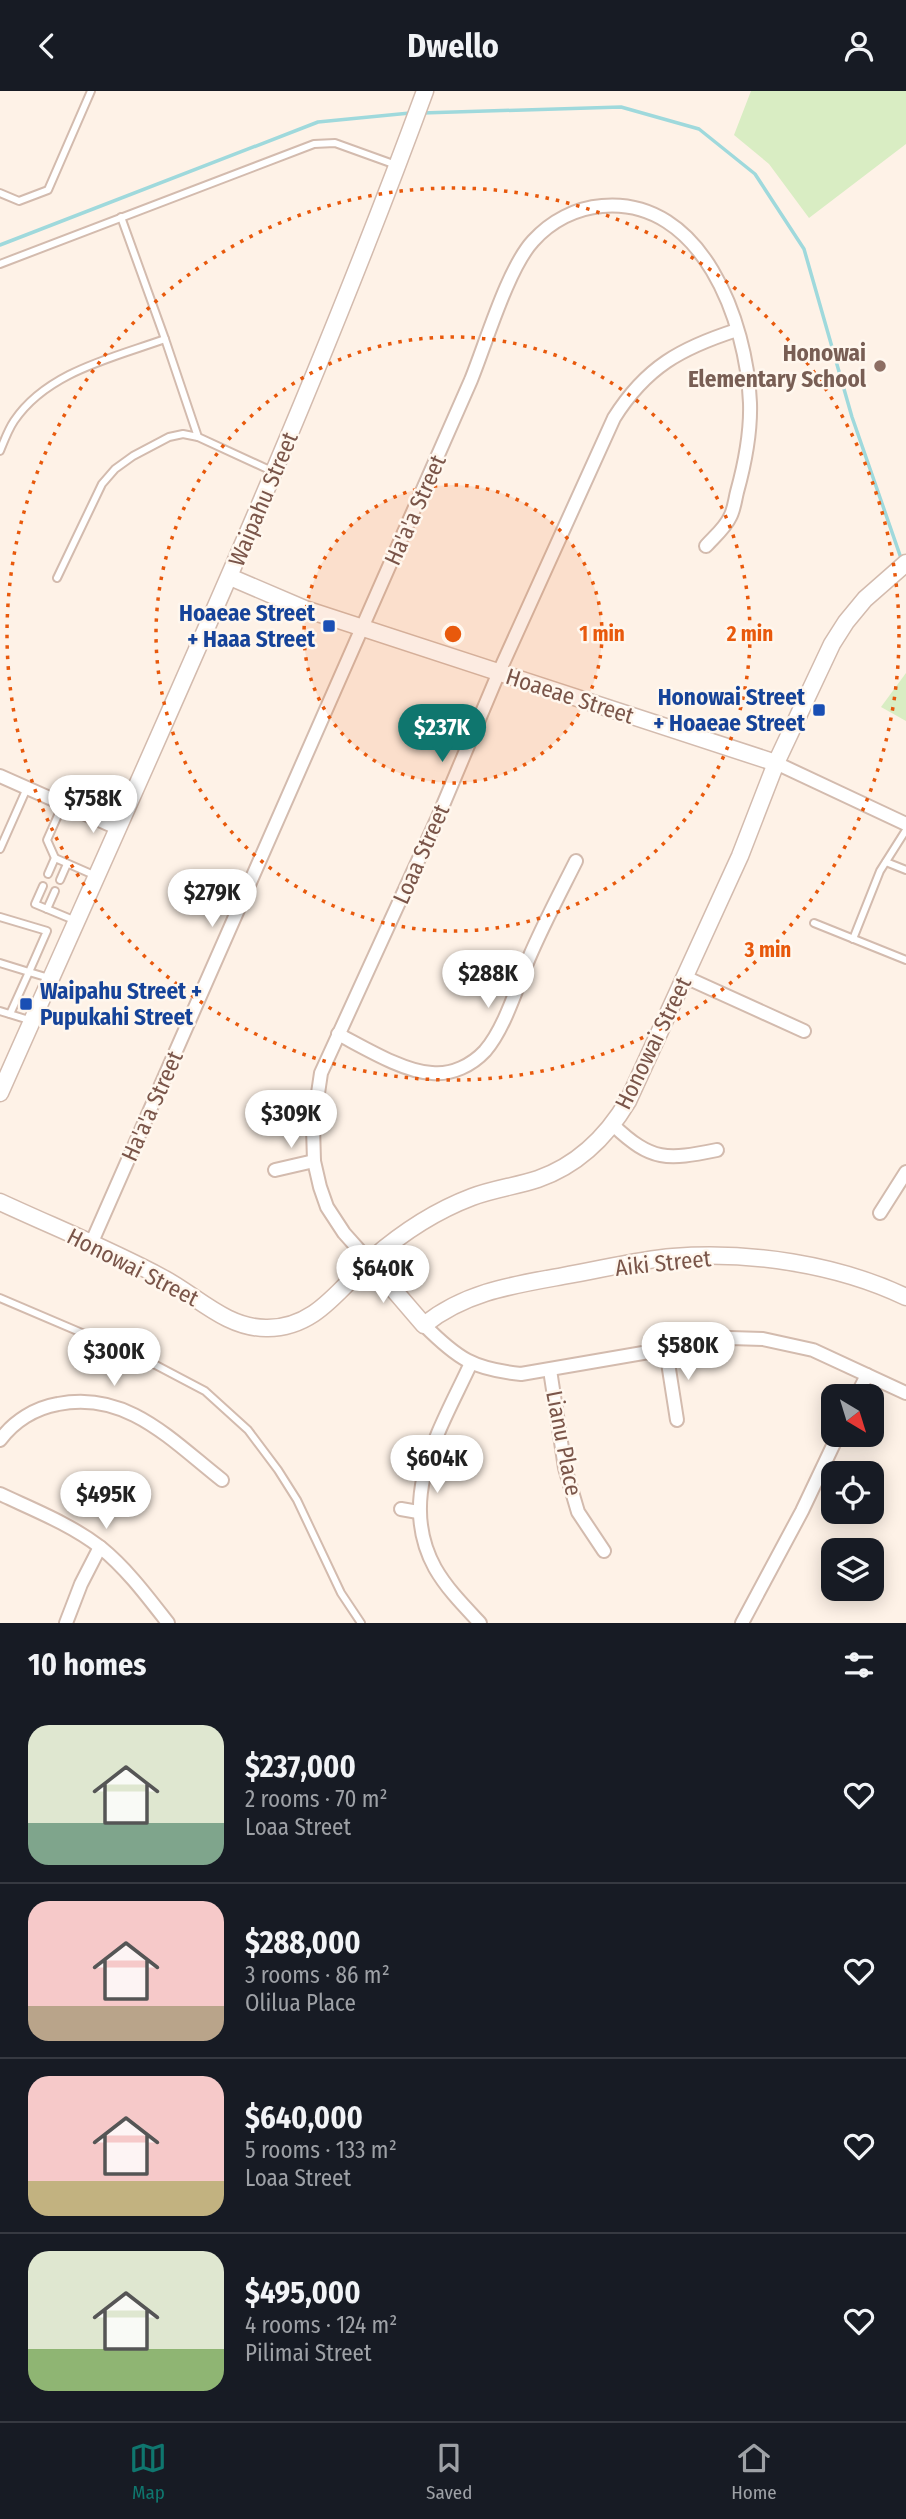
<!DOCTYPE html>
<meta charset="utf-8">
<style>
body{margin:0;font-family:"Fira Sans Condensed",sans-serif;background:#20242c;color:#f1f3f6;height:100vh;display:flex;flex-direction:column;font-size:26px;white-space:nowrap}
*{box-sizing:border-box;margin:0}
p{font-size:23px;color:#9ea1a6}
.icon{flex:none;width:38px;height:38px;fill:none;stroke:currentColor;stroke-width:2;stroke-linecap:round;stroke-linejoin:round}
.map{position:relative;height:1532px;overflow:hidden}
.panel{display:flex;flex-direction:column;background:#171b24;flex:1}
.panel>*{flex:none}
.needle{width:46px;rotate:142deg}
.buttons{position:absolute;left:821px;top:1293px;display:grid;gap:14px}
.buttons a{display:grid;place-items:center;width:63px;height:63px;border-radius:14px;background:#171b24;box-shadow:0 4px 18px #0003;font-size:35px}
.price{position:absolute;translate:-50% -60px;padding:0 16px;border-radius:24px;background:#fff;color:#222;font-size:23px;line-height:46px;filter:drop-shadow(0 2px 4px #0008)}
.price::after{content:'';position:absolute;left:50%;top:42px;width:21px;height:16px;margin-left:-10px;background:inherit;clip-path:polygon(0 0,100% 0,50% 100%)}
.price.current{background:#0f766e;color:#fff}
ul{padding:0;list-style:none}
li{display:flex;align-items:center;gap:21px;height:175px;padding:0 28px}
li+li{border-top:2px solid #363941}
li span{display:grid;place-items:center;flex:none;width:196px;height:140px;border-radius:21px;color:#555}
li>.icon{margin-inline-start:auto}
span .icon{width:84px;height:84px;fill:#fffc;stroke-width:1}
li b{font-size:30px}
h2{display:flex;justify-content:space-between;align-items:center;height:84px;padding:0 28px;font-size:30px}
header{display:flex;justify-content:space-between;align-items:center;height:91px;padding:0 28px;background:#171b24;font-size:32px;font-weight:700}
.tab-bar{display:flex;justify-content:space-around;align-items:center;height:98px;border-top:2px solid #363941;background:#171b24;font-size:19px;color:#9ea1a6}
.tab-bar a{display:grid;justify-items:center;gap:4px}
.tab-bar .current{color:#0f766e}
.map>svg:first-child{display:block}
.green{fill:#d9edc3}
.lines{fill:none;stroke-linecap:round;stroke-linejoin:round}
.stream{stroke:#9fd9dc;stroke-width:3.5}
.service-casing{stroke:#d3bbae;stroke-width:10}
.minor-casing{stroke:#d3bbae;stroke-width:16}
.tertiary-casing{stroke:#d3bbae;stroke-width:19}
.service{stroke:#fff;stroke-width:6}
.minor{stroke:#fff;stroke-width:12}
.tertiary{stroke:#fff;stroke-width:16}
.ring{fill:none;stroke:#e8590c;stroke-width:3.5;stroke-dasharray:3.5 7}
.education-dot{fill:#8d6e63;stroke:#fff7ee;stroke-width:2.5}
.transit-dot{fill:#1a4fb4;stroke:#fff7ee;stroke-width:2.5}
.labels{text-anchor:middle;stroke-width:5;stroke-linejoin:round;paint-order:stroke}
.education-label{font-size:23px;font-weight:bold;fill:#785e54;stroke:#fff7ee;text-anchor:end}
.street-label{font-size:23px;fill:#7a5549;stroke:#fff7ee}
.transit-label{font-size:23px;font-weight:bold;fill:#164399;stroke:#fff7ee;text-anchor:end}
.centre{fill:#e8590c;stroke:#fff7ee;stroke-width:3.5}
.ring-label{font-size:21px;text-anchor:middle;font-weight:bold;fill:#e8590c;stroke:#fff7ee;stroke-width:5;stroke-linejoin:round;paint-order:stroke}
</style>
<header><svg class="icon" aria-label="back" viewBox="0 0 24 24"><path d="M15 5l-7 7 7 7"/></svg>Dwello<svg class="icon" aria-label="person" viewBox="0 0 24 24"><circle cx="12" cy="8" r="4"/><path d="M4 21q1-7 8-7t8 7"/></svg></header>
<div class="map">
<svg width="906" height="1532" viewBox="0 0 906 1532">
<rect width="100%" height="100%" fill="#fef2e7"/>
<g class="green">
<path d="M 751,0 L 906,0 L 906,53 L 809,127 L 769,73 L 734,44 Z"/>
<path d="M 906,582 L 906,630 L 881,616 Z"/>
</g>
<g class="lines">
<g class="stream">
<path d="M 422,22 L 621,16 L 699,38 L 755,83 L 804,158 L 852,326 L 902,470"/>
<path d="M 0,154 L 318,31 L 410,22"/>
</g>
<defs>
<g id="service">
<path d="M 0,102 L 19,110 L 48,99 L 91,0"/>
<path d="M 0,173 L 314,53 L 335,52 L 396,74"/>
<path d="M 165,248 L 198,346 L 274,381"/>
<path d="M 0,360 C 4,350 8,339 14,330 C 47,281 112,267 165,248 L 121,126"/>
<path d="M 57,487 L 102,393 L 115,378 L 133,365 L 169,346 L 183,343 L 198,346"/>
<path d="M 0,758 L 27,697"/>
<path d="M 55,767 L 47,749 L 63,713"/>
<path d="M 886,771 L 906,779"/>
<path d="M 48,783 L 55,767 L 96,785"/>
<path d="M 60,789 L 67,773"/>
<path d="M 43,795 L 35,813 L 76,830"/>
<path d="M 47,818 L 55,800"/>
<path d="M 0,826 L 47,840 L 29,881 L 0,872"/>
<path d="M 814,832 L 906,869"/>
<path d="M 853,848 L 880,780 L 906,739"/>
<path d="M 0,920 L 32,930"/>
<path d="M 10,923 L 29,881 L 49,887"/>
<path d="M 0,1207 L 150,1271 L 205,1300 L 248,1339 L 278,1379 L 297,1409 L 341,1502 L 361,1532"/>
</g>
<g id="minor">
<path d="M 776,672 L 906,733"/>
<path d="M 0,685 L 117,737"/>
<path d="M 685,886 L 804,940"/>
<path d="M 338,943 C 363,956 404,981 432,982 C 452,984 472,974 485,960 C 505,937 517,895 529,867 C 543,834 560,802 576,770"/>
<path d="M 613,1034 C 652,1071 667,1069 717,1059"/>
<path d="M 275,1079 L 314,1070"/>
<path d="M 880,1122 L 906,1081"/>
<path d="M 91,1153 L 471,289 C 486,252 508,177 533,150 C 551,130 576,117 602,115 C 702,106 747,231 750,312 C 751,343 745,372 737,401 C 735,409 734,419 730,426 C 725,437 714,446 706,455"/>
<path d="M 369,1170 L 344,1142 L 327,1116 L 320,1096 L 314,1070 L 313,1036 L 321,982 L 438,726 L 499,581 L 614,327 C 646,276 681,257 737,239"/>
<path d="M 424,1234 C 458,1268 473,1278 521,1283 L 730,1247 L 763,1248 L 813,1259 L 906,1302"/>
<path d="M 666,1259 L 677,1329"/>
<path d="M 471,1272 C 441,1337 396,1406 435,1477 C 447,1498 464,1515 480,1532"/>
<path d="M 550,1279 L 565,1377 L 578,1421 L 604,1460"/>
<path d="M 856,1306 L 867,1284"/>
<path d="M 0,1349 C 14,1330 35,1317 58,1313 C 127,1299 172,1350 222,1389"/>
<path d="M 0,1403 C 34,1419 70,1433 100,1456 C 127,1478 147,1505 168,1532"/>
<path d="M 401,1418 L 418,1421"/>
<path d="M 66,1532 L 81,1493 L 100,1456"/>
<path d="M 742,1532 L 802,1420 L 838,1344"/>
</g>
<g id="tertiary">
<path d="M 230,486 L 305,518 L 776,672"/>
<path d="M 0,1002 C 147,670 300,341 425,0"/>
<path d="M 0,1111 C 54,1136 111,1159 163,1187 C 197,1205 226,1237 266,1237 C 316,1238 340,1196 373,1167 C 403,1141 435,1120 472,1106 C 493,1098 517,1095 538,1088 C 578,1074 607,1045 628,1010 L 740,765 L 776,672 L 832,553 L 846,531 L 865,508 L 906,472"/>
<path d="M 369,1170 L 424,1234 C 465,1201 513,1194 563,1185 C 599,1179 636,1169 673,1166 C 749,1160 837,1173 906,1206"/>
</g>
</defs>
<use href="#service" class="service-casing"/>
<use href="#minor" class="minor-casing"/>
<use href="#tertiary" class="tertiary-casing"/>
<use href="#service" class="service"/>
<use href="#minor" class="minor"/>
<use href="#tertiary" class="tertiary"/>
</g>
<circle cx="453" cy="543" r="149" fill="#e8590c" fill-opacity=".12"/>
<g class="ring">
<circle cx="453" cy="543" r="149"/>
<circle cx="453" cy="543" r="297"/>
<circle cx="453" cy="543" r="446"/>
</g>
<circle class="education-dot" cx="880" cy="275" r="7"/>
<g class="transit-dot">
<rect x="322" y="528" width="14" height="14" rx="3.5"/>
<rect x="812" y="612" width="14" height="14" rx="3.5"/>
<rect x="19" y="906" width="14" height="14" rx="3.5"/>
</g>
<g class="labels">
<g class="education-label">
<text x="866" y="270">Honowai<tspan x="866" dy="26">Elementary School</tspan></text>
</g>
<g class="street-label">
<text transform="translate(263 408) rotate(-67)" y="8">Waipahu Street</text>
<text transform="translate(415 419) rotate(-66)" y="8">Ha'a'a Street</text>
<text transform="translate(570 605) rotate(18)" y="8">Hoaeae Street</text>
<text transform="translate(421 763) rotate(-66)" y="8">Loaa Street</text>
<text transform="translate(653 952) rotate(-64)" y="8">Honowai Street</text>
<text transform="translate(152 1015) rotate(-66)" y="8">Ha'a'a Street</text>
<text transform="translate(663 1172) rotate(-6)" y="8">Aiki Street</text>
<text transform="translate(133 1176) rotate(27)" y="8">Honowai Street</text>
<text transform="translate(564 1352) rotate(79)" y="8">Lianu Place</text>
</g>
<g class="transit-label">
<text x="315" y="530">Hoaeae Street<tspan x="315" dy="26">+ Haaa Street</tspan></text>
<text x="805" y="614">Honowai Street<tspan x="805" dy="26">+ Hoaeae Street</tspan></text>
<text x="40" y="908" text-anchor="start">Waipahu Street +<tspan x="40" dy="26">Pupukahi Street</tspan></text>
</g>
</g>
<circle cx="453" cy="543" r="10" class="centre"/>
<g class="ring-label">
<text x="602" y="550">1 min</text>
<text x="750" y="550">2 min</text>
<text x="768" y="866">3 min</text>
</g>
</svg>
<div class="buttons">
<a><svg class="needle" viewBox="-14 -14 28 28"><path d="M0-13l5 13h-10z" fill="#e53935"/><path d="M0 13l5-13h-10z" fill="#9ea1a6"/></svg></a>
<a><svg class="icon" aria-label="locate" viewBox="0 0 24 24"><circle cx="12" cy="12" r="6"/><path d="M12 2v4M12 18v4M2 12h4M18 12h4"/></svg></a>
<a><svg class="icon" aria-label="layers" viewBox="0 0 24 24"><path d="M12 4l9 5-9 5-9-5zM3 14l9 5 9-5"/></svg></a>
</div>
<b class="price current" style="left:442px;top:673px">$237K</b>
<b class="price" style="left:93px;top:744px">$758K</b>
<b class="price" style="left:212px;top:838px">$279K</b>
<b class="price" style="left:488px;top:919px">$288K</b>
<b class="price" style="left:291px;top:1059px">$309K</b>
<b class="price" style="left:383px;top:1214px">$640K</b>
<b class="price" style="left:688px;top:1291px">$580K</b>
<b class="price" style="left:114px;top:1297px">$300K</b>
<b class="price" style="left:437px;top:1404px">$604K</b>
<b class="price" style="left:106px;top:1440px">$495K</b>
</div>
<section class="panel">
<h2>10 homes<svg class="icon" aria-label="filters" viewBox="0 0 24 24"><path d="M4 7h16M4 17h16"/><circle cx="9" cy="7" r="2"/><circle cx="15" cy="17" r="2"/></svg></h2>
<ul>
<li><span style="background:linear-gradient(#dfe7d0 70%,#7fa58c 0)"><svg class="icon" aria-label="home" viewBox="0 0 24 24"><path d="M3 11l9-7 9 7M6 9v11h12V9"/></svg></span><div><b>$237,000</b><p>2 rooms · 70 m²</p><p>Loaa Street</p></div><svg class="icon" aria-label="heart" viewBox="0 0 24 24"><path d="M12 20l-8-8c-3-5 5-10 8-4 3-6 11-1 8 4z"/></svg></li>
<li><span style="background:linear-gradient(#f6c9c9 75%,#b9a48a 0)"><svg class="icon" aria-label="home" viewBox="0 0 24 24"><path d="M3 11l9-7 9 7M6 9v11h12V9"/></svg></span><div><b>$288,000</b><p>3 rooms · 86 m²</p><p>Olilua Place</p></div><svg class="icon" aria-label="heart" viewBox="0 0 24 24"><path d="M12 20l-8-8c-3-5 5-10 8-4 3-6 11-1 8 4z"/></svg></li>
<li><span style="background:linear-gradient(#f6c9c9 75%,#c2b280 0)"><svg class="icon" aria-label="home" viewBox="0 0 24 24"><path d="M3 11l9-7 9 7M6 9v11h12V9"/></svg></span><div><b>$640,000</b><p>5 rooms · 133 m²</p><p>Loaa Street</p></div><svg class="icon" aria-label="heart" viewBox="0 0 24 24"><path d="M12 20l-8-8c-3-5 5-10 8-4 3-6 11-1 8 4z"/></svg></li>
<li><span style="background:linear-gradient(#dfe7d0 70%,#8fb573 0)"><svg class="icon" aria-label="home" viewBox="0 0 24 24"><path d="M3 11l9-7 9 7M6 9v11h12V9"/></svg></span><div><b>$495,000</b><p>4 rooms · 124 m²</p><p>Pilimai Street</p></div><svg class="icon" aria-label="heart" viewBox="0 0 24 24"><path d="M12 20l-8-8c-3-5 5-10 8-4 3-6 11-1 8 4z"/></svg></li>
</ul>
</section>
<nav class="tab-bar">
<a class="current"><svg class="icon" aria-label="map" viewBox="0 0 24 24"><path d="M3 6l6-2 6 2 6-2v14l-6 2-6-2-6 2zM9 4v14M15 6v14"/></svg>Map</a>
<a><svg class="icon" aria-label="saved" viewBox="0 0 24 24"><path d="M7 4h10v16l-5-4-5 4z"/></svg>Saved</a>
<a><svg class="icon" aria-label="home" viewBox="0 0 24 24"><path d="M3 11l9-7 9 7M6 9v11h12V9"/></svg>Home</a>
</nav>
